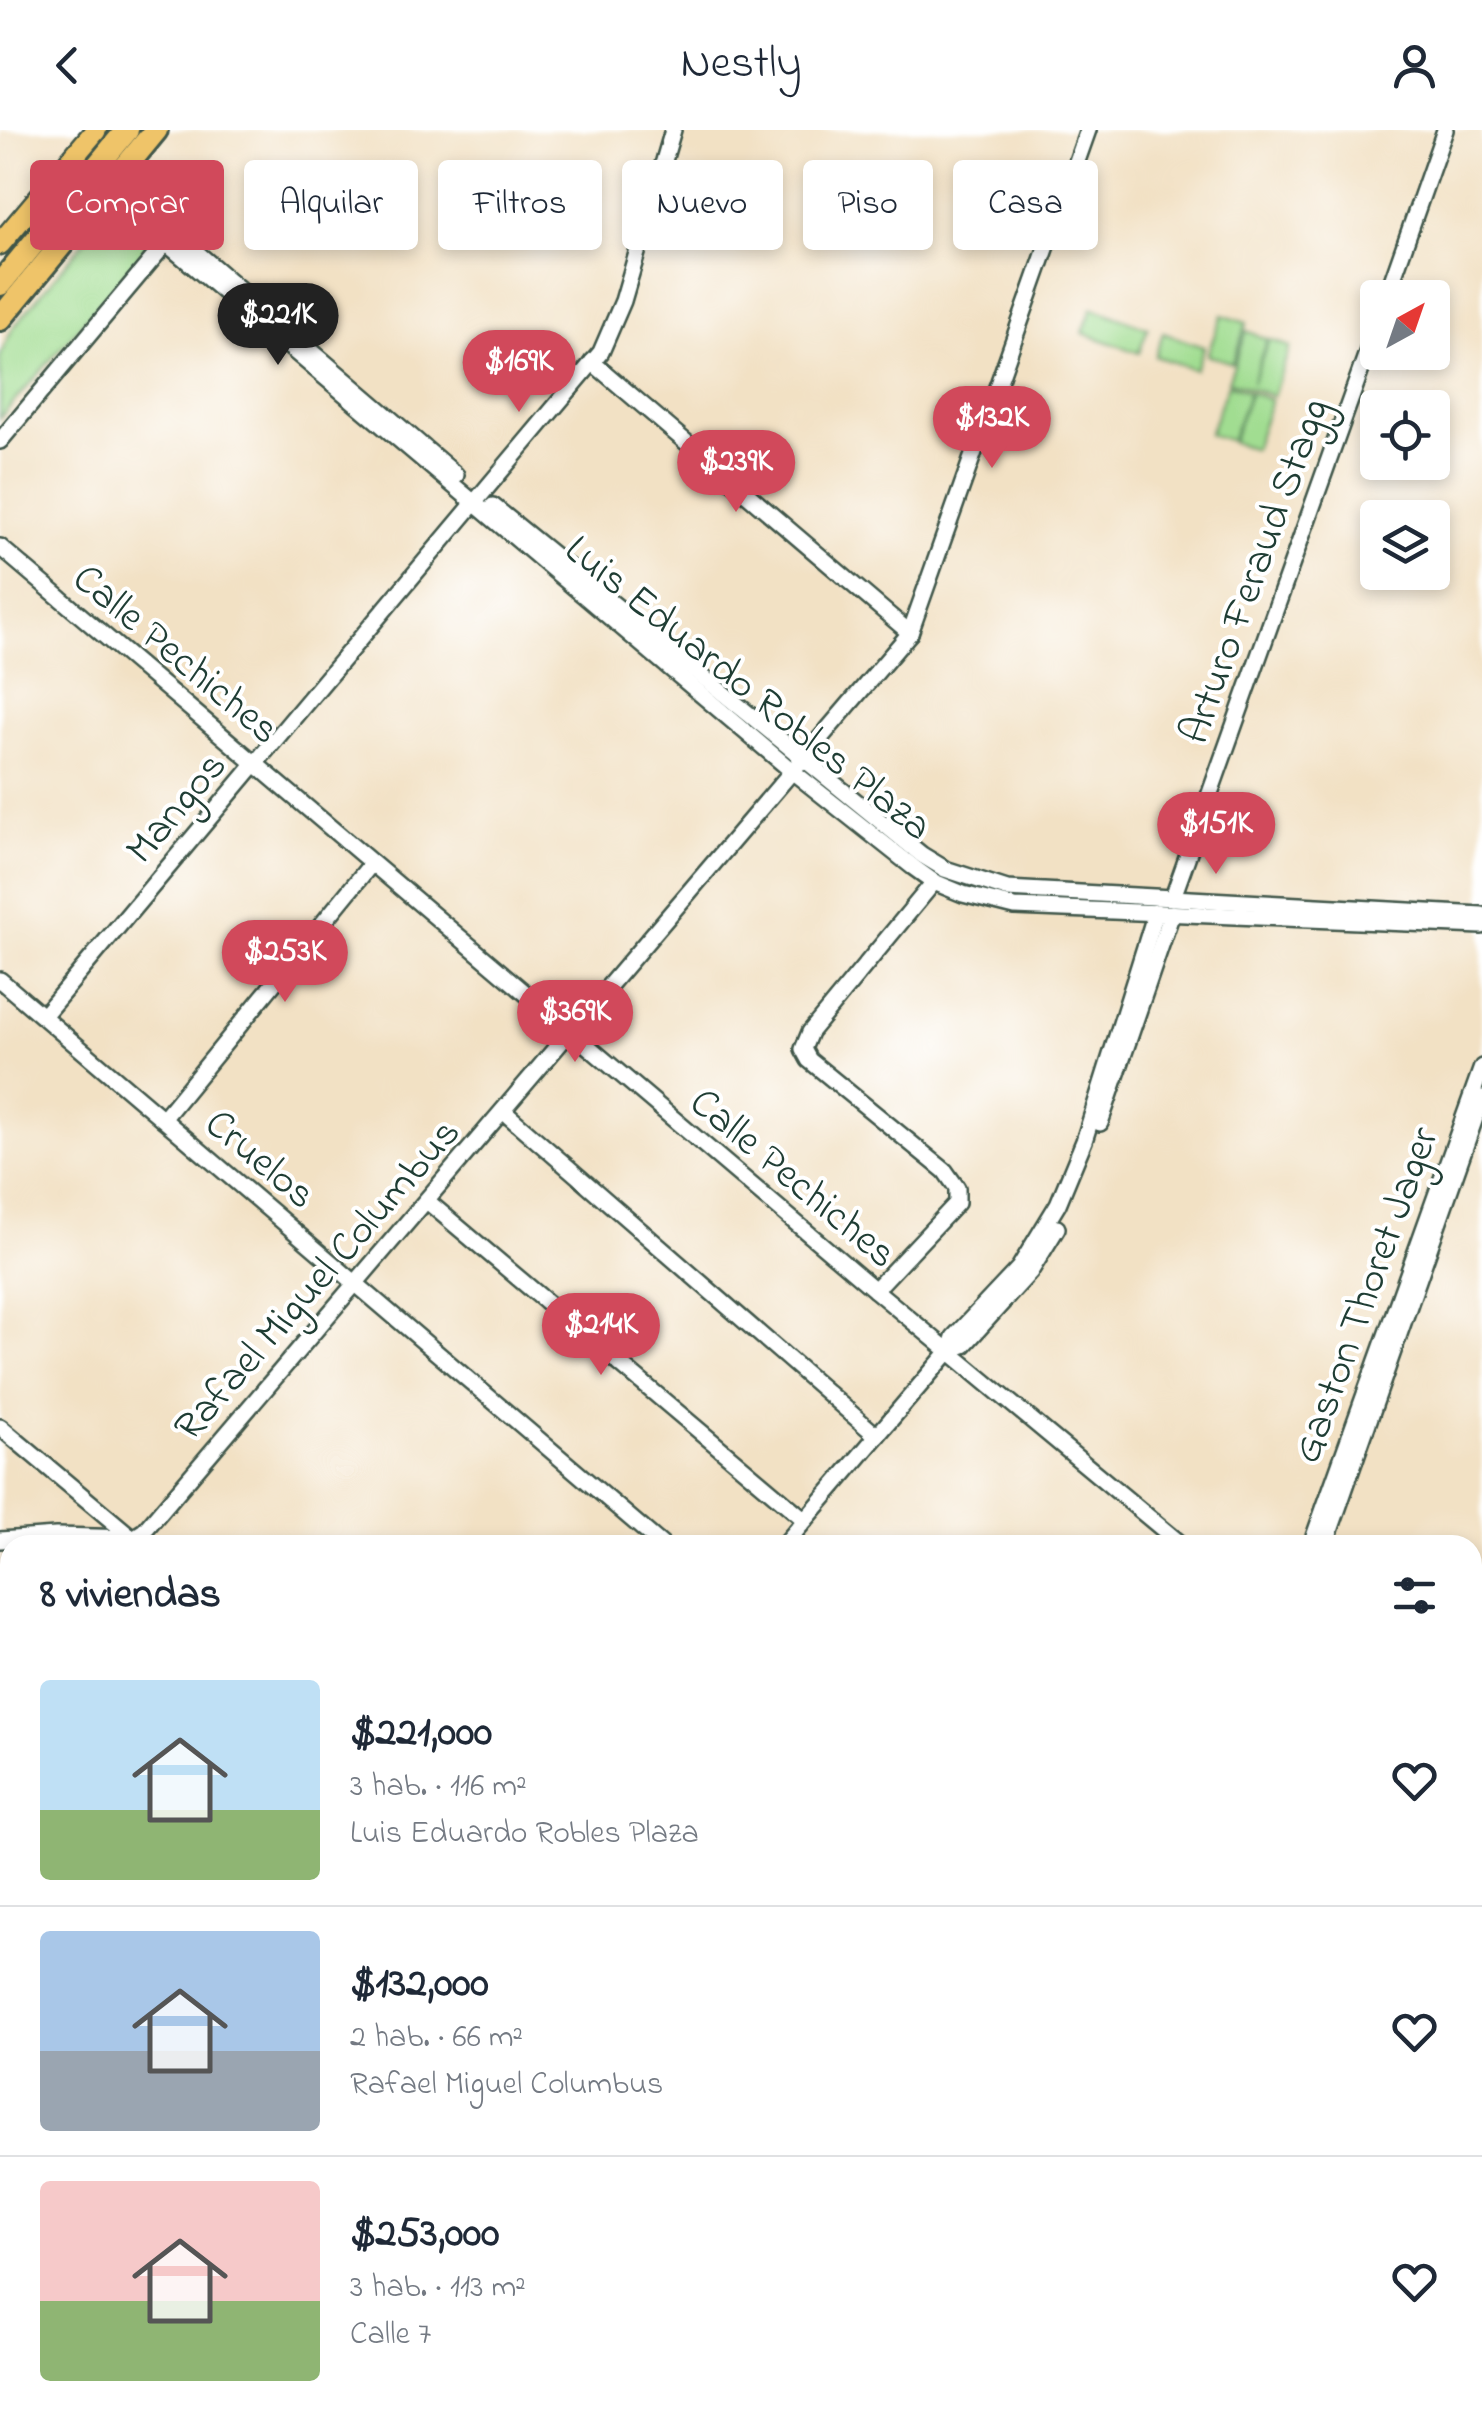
<!DOCTYPE html>
<html lang="es">
<meta charset="utf-8">
<style>
body{margin:0;font-family:"Indie Flower",sans-serif;background:#f2f2f3;color:#1f2937;height:100vh;display:flex;flex-direction:column;font-size:38px;white-space:nowrap}
*{box-sizing:border-box;margin:0}
p{font-size:32px;color:#747a83}
.icon{flex:none;width:55px;height:55px;fill:none;stroke:currentColor;stroke-width:2;stroke-linecap:round;stroke-linejoin:round}
.map{position:relative;flex:1;overflow:hidden}
.sheet{position:absolute;left:0px;top:1405px;width:1482px;height:892px;display:flex;flex-direction:column;background:#fff;border-radius:30px 30px 0 0;box-shadow:0 5px 15px #0003}
.sheet>*{flex:none}
.hud{position:absolute;left:30px;top:30px;width:1422px;height:90px;display:flex;gap:20px}
.needle{width:65px;rotate:40deg}
.buttons{position:absolute;left:1360px;top:150px;display:grid;gap:20px}
.buttons a{display:grid;place-items:center;width:90px;height:90px;border-radius:10px;background:#fff;box-shadow:0 5px 15px #0003;font-size:50px}
.price{position:absolute;translate:-50% -85px;padding:0 22px;border-radius:35px;background:#d1495b;color:#fff;font-size:32px;line-height:65px;filter:drop-shadow(0 2px 5px #0008)}
.price::after{content:'';position:absolute;left:50%;top:60px;width:30px;height:22px;margin-left:-15px;background:inherit;clip-path:polygon(0 0,100% 0,50% 100%)}
.price.active{background:#222;color:#fff}
ul{padding:0;list-style:none}
li{display:flex;align-items:center;gap:30px;height:250px;padding:0 40px}
li+li{border-top:2px solid #e0e1e3}
li span{display:grid;place-items:center;flex:none;width:280px;height:200px;border-radius:10px;color:#555}
li>.icon{margin-inline-start:auto}
span .icon{width:120px;height:120px;fill:#fffc;stroke-width:1}
li b{font-size:42px}
h2{display:flex;justify-content:space-between;align-items:center;height:120px;padding:0 40px;font-size:42px}
.chip{padding:0 35px;border-radius:10px;background:#fff;box-shadow:0 5px 15px #0003;font-size:35px;line-height:90px}
.chip.active{background:#d1495b;color:#fff}
header{display:flex;justify-content:space-between;align-items:center;height:130px;padding:0 40px;background:#fff;font-size:45px;font-weight:600}
.map>svg:first-child{display:block}
.grass{fill:#a1dd91;stroke:#608d62;stroke-width:2.5}
.lines{fill:none;stroke-linecap:round;stroke-linejoin:round}
.minor-casing{stroke:#3f564a;stroke-width:20}
.major-casing{stroke:#3f564a;stroke-width:25}
.highway-casing{stroke:#3f564a;stroke-width:28}
.minor{stroke:#fff;stroke-width:15}
.major{stroke:#efc469;stroke-width:20}
.highway{stroke:#efc469;stroke-width:22}
.labels{text-anchor:middle;stroke-width:8;stroke-linejoin:round;paint-order:stroke}
.street-label{font-size:42px;fill:#1f3d34;stroke:#fff}
</style>
<header><svg class="icon" aria-label="back" viewBox="0 0 24 24"><path d="M15 5l-7 7 7 7"/></svg>Nestly<svg class="icon" aria-label="person" viewBox="0 0 24 24"><circle cx="12" cy="8" r="4"/><path d="M4 21q1-7 8-7t8 7"/></svg></header>
<div class="map">
<svg width="1482" height="2297" viewBox="0 0 1482 2297">
<rect width="100%" height="100%" fill="#fff"/>
<filter id="ink" filterUnits="userSpaceOnUse"><feTurbulence type="fractalNoise" baseFrequency=".01" numOctaves="2"/><feDisplacementMap in="SourceGraphic" scale="20" xChannelSelector="R" yChannelSelector="G"/><feConvolveMatrix kernelMatrix="1 2 1 2 8 2 1 2 1" color-interpolation-filters="sRGB"/></filter>
<filter id="wash" filterUnits="userSpaceOnUse"><feTurbulence type="fractalNoise" baseFrequency=".0048" numOctaves="4" result="noise"/><feDisplacementMap in="SourceGraphic" scale="40" xChannelSelector="R" yChannelSelector="G"/><feGaussianBlur stdDeviation="2.25" result="paint"/><feColorMatrix in="noise" values="0 0 0 0 0 0 0 0 0 0 0 0 0 0 0 0 0 1.4 0 .05"/><feComposite in="paint" operator="in"/></filter>
<g filter="url(#wash)">
<rect width="100%" height="100%" fill="#f2e1c4"/>
<g class="grass">
<path d="M 104,92 L 122,93 L 145,108 L 147,119 L 0,288 L 0,225 L 13,198 L 96,97 Z"/>
<path d="M 1092,178 L 1148,198 L 1139,223 L 1083,203 Z"/>
<path d="M 1222,185 L 1247,193 L 1232,233 L 1207,225 Z"/>
<path d="M 1246,201 L 1267,209 L 1252,253 L 1269,209 L 1290,217 L 1273,266 L 1228,251 Z"/>
<path d="M 1163,203 L 1204,217 L 1195,240 L 1155,226 Z"/>
<path d="M 1228,254 L 1249,262 L 1231,311 L 1209,304 Z"/>
<path d="M 1250,262 L 1271,270 L 1254,319 L 1232,312 Z"/>
</g>
</g>
<g filter="url(#ink)">
<g class="lines">
<defs>
<g id="minor">
<path d="M 125,38 L 132,57 L 153,85 L 456,345"/>
<path d="M 87,84 C 120,83 140,92 166,113 L 792,641 L 913,737 L 934,752 L 963,764 L 1015,777 L 1482,796"/>
<path d="M 1386,168 L 1445,0"/>
<path d="M 592,232 L 910,503"/>
<path d="M 0,311 L 166,113"/>
<path d="M 493,376 L 922,725 L 945,739 L 1007,759 L 1482,785"/>
<path d="M 0,417 L 875,1160 L 1182,1415"/>
<path d="M 1173,767 L 1378,192"/>
<path d="M 0,850 L 662,1415"/>
<path d="M 43,886 L 601,222 L 623,171 L 673,0"/>
<path d="M 503,981 L 877,1306"/>
<path d="M 163,989 L 372,733"/>
<path d="M 1100,993 L 1172,783"/>
<path d="M 427,1071 L 805,1390"/>
<path d="M 875,1160 L 957,1073 L 957,1058 L 945,1041 L 809,930 L 803,919 L 810,902 L 934,752"/>
<path d="M 950,1220 L 964,1215 L 1030,1142 L 1057,1098"/>
<path d="M 0,1297 L 135,1410"/>
<path d="M 0,1410 L 56,1406 L 133,1408 L 144,1401 L 910,503 L 1088,0"/>
<path d="M 784,1415 L 950,1220 L 954,1207 L 1019,1138 L 1058,1074 L 1084,1011 L 1156,782"/>
<path d="M 1311,1415 L 1482,937"/>
<path d="M 1325,1415 L 1482,968"/>
<path d="M 0,1845 L 10,1853"/>
<path d="M 0,2275 L 10,2281"/>
<path d="M 22,2288 L 39,2297"/>
<path d="M 326,2288 L 337,2297"/>
<path d="M 528,2288 L 539,2297"/>
<path d="M 1286,2288 L 1307,2297"/>
<path d="M 735,2297 L 756,2288"/>
<path d="M 776,2297 L 797,2288"/>
</g>
<path id="major" d="M 0,114 L 96,0"/>
<g id="highway">
<path d="M 0,154 L 127,0"/>
<path d="M 0,189 L 156,0"/>
</g>
</defs>
<use href="#minor" class="minor-casing"/>
<use href="#major" class="major-casing"/>
<use href="#highway" class="highway-casing"/>
<use href="#minor" class="minor"/>
<use href="#major" class="major"/>
<use href="#highway" class="highway"/>
</g>
</g>
<g class="labels">
<g class="street-label">
<text transform="translate(1252 440) rotate(-70)" y="15">Arturo Feraud Stagg</text>
<text transform="translate(178 522) rotate(40)" y="15">Calle Pechiches</text>
<text transform="translate(750 556) rotate(39)" y="15">Luis Eduardo Robles Plaza</text>
<text transform="translate(174 676) rotate(-50)" y="15">Mangos</text>
<text transform="translate(262 1027) rotate(40)" y="15">Cruelos</text>
<text transform="translate(795 1046) rotate(40)" y="15">Calle Pechiches</text>
<text transform="translate(315 1148) rotate(-49)" y="15">Rafael Miguel Columbus</text>
<text transform="translate(1363 1164) rotate(-70)" y="15">Gaston Thoret Jager</text>
</g>
</g>
</svg>
<div class="buttons">
<a><svg class="needle" viewBox="-14 -14 28 28"><path d="M0-13l5 13h-10z" fill="#e53935"/><path d="M0 13l5-13h-10z" fill="#747a83"/></svg></a>
<a><svg class="icon" aria-label="locate" viewBox="0 0 24 24"><circle cx="12" cy="12" r="6"/><path d="M12 2v4M12 18v4M2 12h4M18 12h4"/></svg></a>
<a><svg class="icon" aria-label="layers" viewBox="0 0 24 24"><path d="M12 4l9 5-9 5-9-5zM3 14l9 5 9-5"/></svg></a>
</div>
<b class="price active" style="left:278px;top:238px">$221K</b>
<b class="price" style="left:519px;top:285px">$169K</b>
<b class="price" style="left:992px;top:341px">$132K</b>
<b class="price" style="left:736px;top:385px">$239K</b>
<b class="price" style="left:1216px;top:747px">$151K</b>
<b class="price" style="left:285px;top:875px">$253K</b>
<b class="price" style="left:575px;top:935px">$369K</b>
<b class="price" style="left:601px;top:1248px">$214K</b>
<div class="hud">
<a class="chip active">Comprar</a>
<a class="chip">Alquilar</a>
<a class="chip">Filtros</a>
<a class="chip">Nuevo</a>
<a class="chip">Piso</a>
<a class="chip">Casa</a>
</div>
<section class="sheet">
<h2>8 viviendas<svg class="icon" aria-label="filters" viewBox="0 0 24 24"><path d="M4 7h16M4 17h16"/><circle cx="9" cy="7" r="2"/><circle cx="15" cy="17" r="2"/></svg></h2>
<ul>
<li><span style="background:linear-gradient(#bfe0f5 65%,#8fb573 0)"><svg class="icon" aria-label="home" viewBox="0 0 24 24"><path d="M3 11l9-7 9 7M6 9v11h12V9"/></svg></span><div><b>$221,000</b><p>3 hab. · 116 m²</p><p>Luis Eduardo Robles Plaza</p></div><svg class="icon" aria-label="heart" viewBox="0 0 24 24"><path d="M12 20l-8-8c-3-5 5-10 8-4 3-6 11-1 8 4z"/></svg></li>
<li><span style="background:linear-gradient(#a9c7e8 60%,#9aa5b1 0)"><svg class="icon" aria-label="home" viewBox="0 0 24 24"><path d="M3 11l9-7 9 7M6 9v11h12V9"/></svg></span><div><b>$132,000</b><p>2 hab. · 66 m²</p><p>Rafael Miguel Columbus</p></div><svg class="icon" aria-label="heart" viewBox="0 0 24 24"><path d="M12 20l-8-8c-3-5 5-10 8-4 3-6 11-1 8 4z"/></svg></li>
<li><span style="background:linear-gradient(#f6c9c9 60%,#8fb573 0)"><svg class="icon" aria-label="home" viewBox="0 0 24 24"><path d="M3 11l9-7 9 7M6 9v11h12V9"/></svg></span><div><b>$253,000</b><p>3 hab. · 113 m²</p><p>Calle 7</p></div><svg class="icon" aria-label="heart" viewBox="0 0 24 24"><path d="M12 20l-8-8c-3-5 5-10 8-4 3-6 11-1 8 4z"/></svg></li>
</ul>
</section>
</div>
